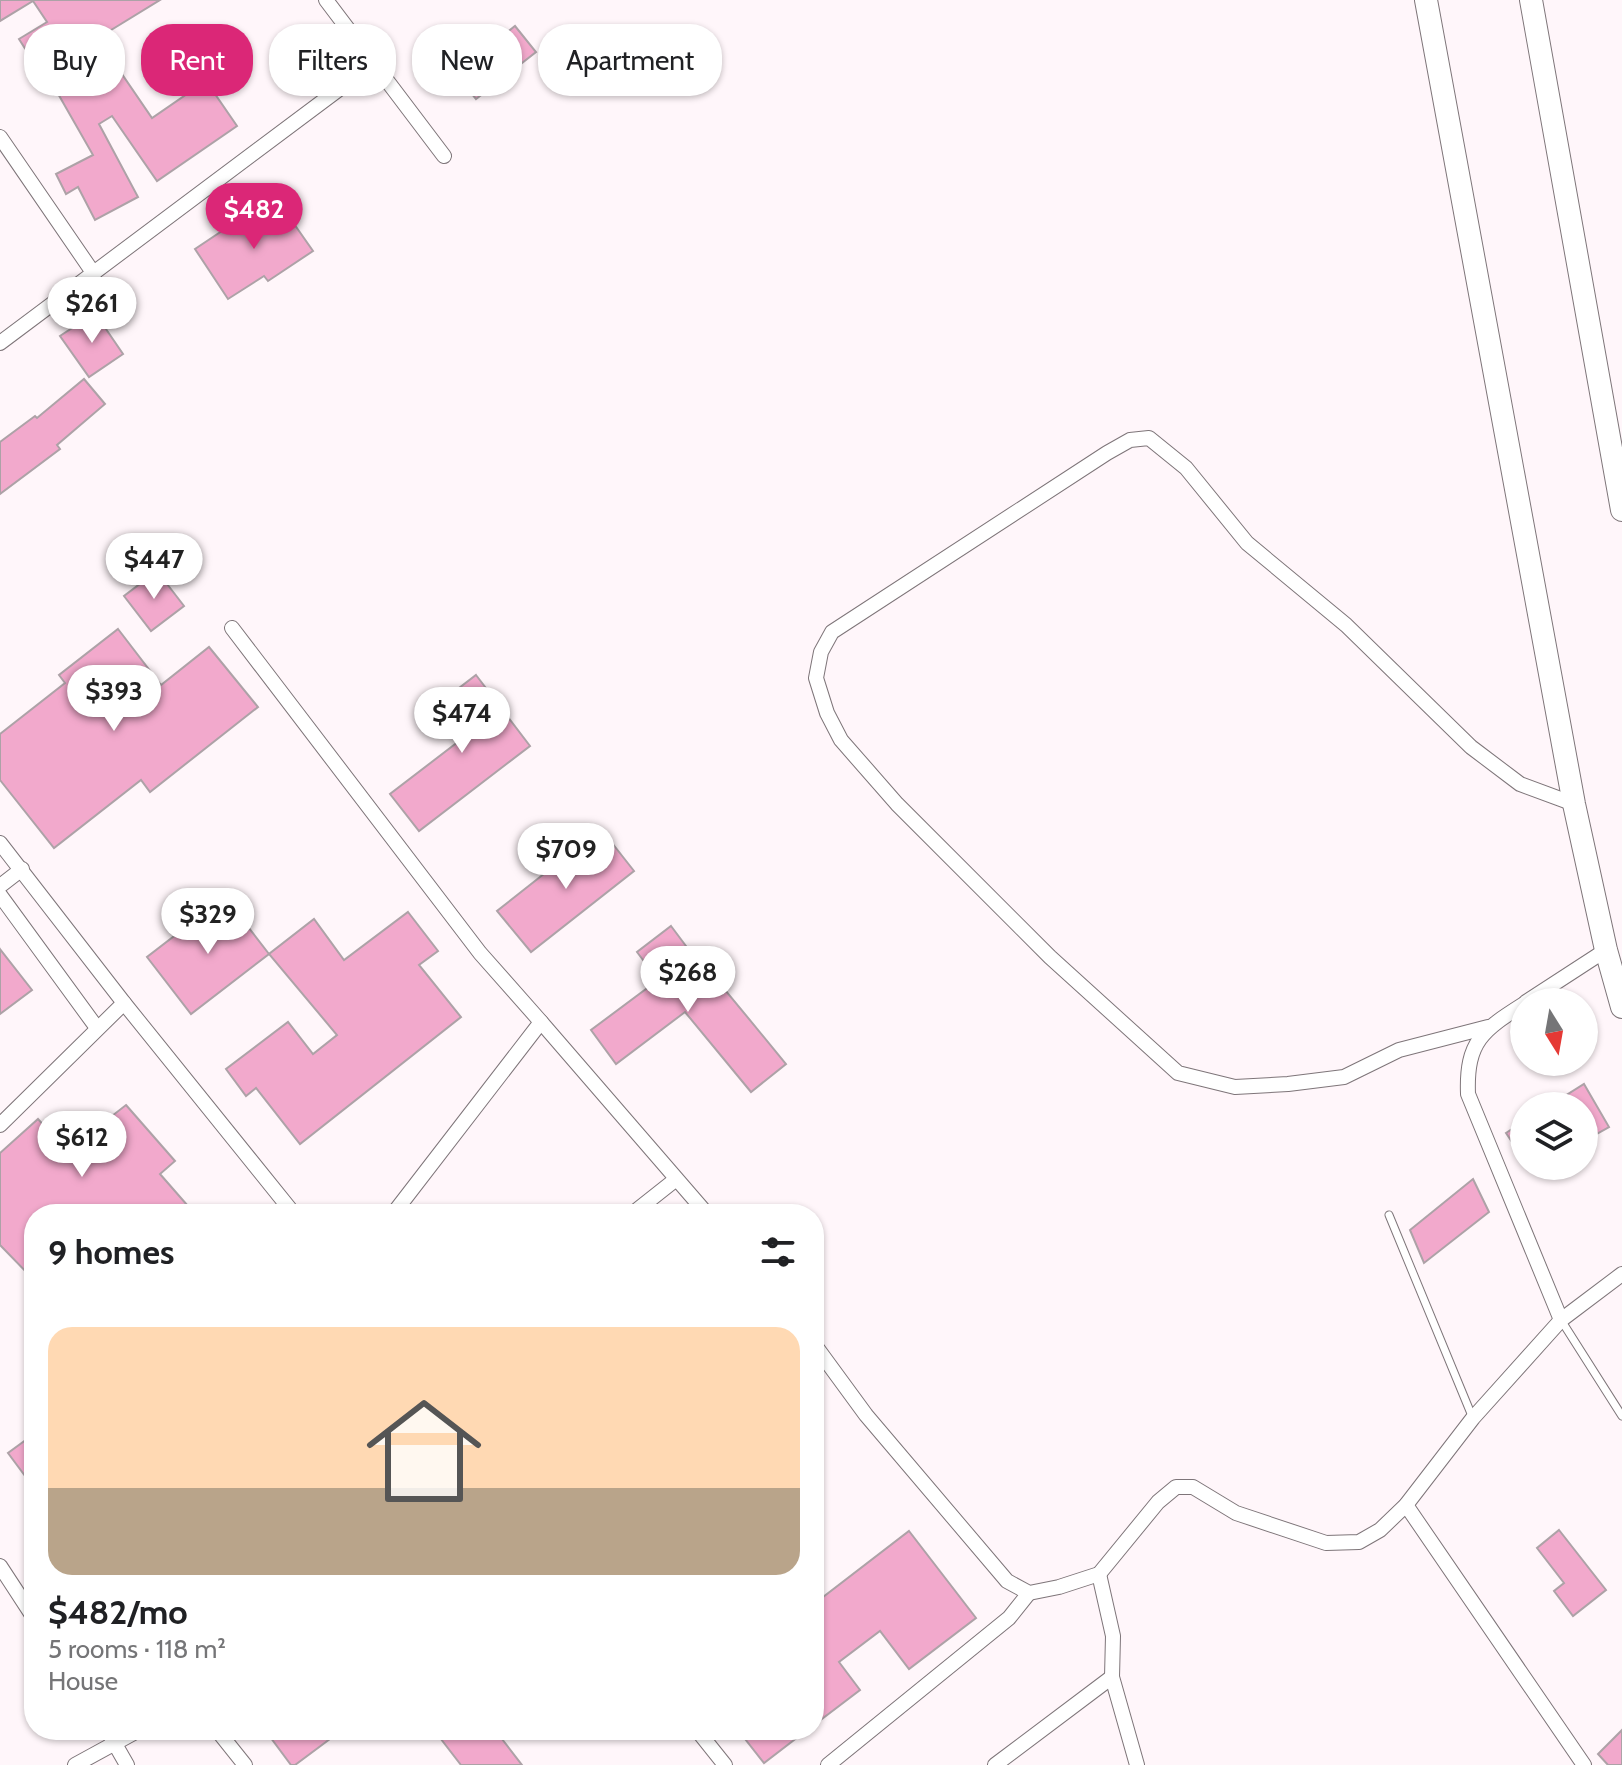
<!DOCTYPE html>
<meta charset="utf-8">
<style>
body{margin:0;font-family:Cabin,sans-serif;background:#f2f2f2;color:#202124;height:100vh;display:flex;flex-direction:column;font-size:30px;white-space:nowrap}
*{box-sizing:border-box;margin:0}
p{font-size:26px;color:#757577}
.icon{flex:none;width:44px;height:44px;fill:none;stroke:currentColor;stroke-width:2;stroke-linecap:round;stroke-linejoin:round}
.map{position:relative;flex:1;overflow:hidden}
.drawer{position:absolute;left:24px;top:1204px;width:800px;height:536px;display:flex;flex-direction:column;background:#fff;border-radius:32px;box-shadow:0 2px 6px #0004}
.drawer>*{flex:none}
.guide{position:absolute;left:24px;top:24px;width:800px;height:72px;display:flex;gap:16px}
.needle{width:52px;rotate:169deg}
.buttons{position:absolute;left:1510px;top:988px;display:grid;gap:16px}
.buttons a{display:grid;place-items:center;width:88px;height:88px;border-radius:50%;background:#fff;box-shadow:0 2px 6px #0004;font-size:40px}
.price{position:absolute;translate:-50% -68px;padding:0 18px;border-radius:28px;background:#fff;color:#222;font-size:26px;line-height:52px;filter:drop-shadow(0 2px 4px #0008)}
.price::after{content:'';position:absolute;left:50%;top:48px;width:24px;height:18px;margin-left:-12px;background:inherit;clip-path:polygon(0 0,100% 0,50% 100%)}
.price.selected{background:#db2777;color:#fff}
ul{padding:0;list-style:none}
li{display:grid;align-content:center;gap:16px;height:424px;padding:0 24px}
li span{display:grid;place-items:center;height:248px;border-radius:24px;color:#555}
li>.icon{margin-inline-start:auto}
span .icon{width:144px;height:144px;fill:#fffc;stroke-width:1}
li b{font-size:34px}
h2{display:flex;justify-content:space-between;align-items:center;height:96px;padding:0 24px;font-size:34px}
.tag{padding:0 28px;border-radius:32px;background:#fff;box-shadow:0 2px 6px #0004;font-size:28px;line-height:72px}
.tag.selected{background:#db2777;color:#fff}
.map>svg:first-child{display:block}
.building{fill:#f2a9cc;stroke:#ada2a7;stroke-width:2}
.lines{fill:none;stroke-linecap:round;stroke-linejoin:round}
.service-casing{stroke:#7e7579;stroke-width:9}
.minor-casing{stroke:#7e7579;stroke-width:16}
.trunk-casing{stroke:#7e7579;stroke-width:24}
.service{stroke:#fff;stroke-width:7}
.minor{stroke:#fff;stroke-width:14}
.trunk{stroke:#fff;stroke-width:22}
</style>
<div class="map">
<svg width="1622" height="1765" viewBox="0 0 1622 1765">
<rect width="100%" height="100%" fill="#fff6fa"/>
<g class="building">
<path d="M 0,0 L 160,0 L 103,35 L 116,55 L 111,58 L 152,118 L 206,81 L 237,126 L 157,181 L 112,116 L 99,124 L 138,197 L 95,220 L 78,187 L 66,194 L 56,174 L 93,155 L 57,92 L 54,94 L 19,39 L 47,22 L 33,1 L 0,21 Z"/>
<path d="M 515,26 L 536,52 L 476,99 L 455,73 Z"/>
<path d="M 278,201 L 313,251 L 268,281 L 264,276 L 228,299 L 195,249 L 228,227 L 231,233 Z"/>
<path d="M 95,313 L 123,354 L 89,377 L 60,336 Z"/>
<path d="M 84,379 L 105,404 L 57,445 L 60,449 L 0,494 L 0,442 L 35,416 L 37,418 Z"/>
<path d="M 157,571 L 184,606 L 151,631 L 124,596 Z"/>
<path d="M 118,629 L 161,685 L 209,647 L 258,707 L 150,792 L 141,780 L 54,848 L 0,780 L 0,734 L 65,683 L 59,675 Z"/>
<path d="M 476,675 L 530,746 L 419,831 L 390,794 L 463,738 L 437,705 Z"/>
<path d="M 601,829 L 634,871 L 531,952 L 497,911 Z"/>
<path d="M 225,897 L 269,954 L 191,1014 L 147,957 Z"/>
<path d="M 408,912 L 438,951 L 419,965 L 461,1017 L 300,1144 L 256,1088 L 246,1096 L 226,1069 L 288,1022 L 313,1054 L 337,1035 L 269,954 L 314,919 L 344,960 Z"/>
<path d="M 671,926 L 722,994 L 726,991 L 786,1064 L 751,1092 L 685,1012 L 616,1064 L 591,1030 L 658,980 L 637,952 Z"/>
<path d="M 0,949 L 32,990 L 0,1014 Z"/>
<path d="M 1584,1084 L 1609,1127 L 1584,1141 L 1584,1106 L 1549,1106 Z"/>
<path d="M 126,1105 L 175,1161 L 160,1174 L 195,1214 L 34,1214 L 34,1280 L 0,1245 L 0,1153 L 38,1119 L 67,1151 Z"/>
<path d="M 1524,1121 L 1524,1160 L 1506,1133 Z"/>
<path d="M 1473,1179 L 1489,1212 L 1424,1263 L 1410,1230 Z"/>
<path d="M 34,1434 L 34,1488 L 8,1453 Z"/>
<path d="M 1559,1530 L 1606,1590 L 1573,1616 L 1554,1591 L 1564,1583 L 1537,1548 Z"/>
<path d="M 909,1531 L 976,1618 L 909,1669 L 880,1631 L 839,1662 L 860,1690 L 814,1725 L 814,1604 Z"/>
<path d="M 265,1730 L 342,1730 L 295,1765 L 291,1765 Z"/>
<path d="M 434,1730 L 495,1730 L 522,1765 L 461,1765 Z"/>
<path d="M 738,1730 L 807,1730 L 764,1763 Z"/>
<path d="M 1622,1730 L 1622,1765 L 1608,1765 L 1598,1754 Z"/>
</g>
<g class="lines">
<defs>
<g id="service">
<path d="M 1389,1215 L 1472,1416"/>
<path d="M 1561,1320 L 1622,1416"/>
</g>
<g id="minor">
<path d="M 326,0 L 444,156"/>
<path d="M 0,137 L 94,274"/>
<path d="M 0,343 L 374,63"/>
<path d="M 232,628 L 480,953 L 541,1022 L 393,1214"/>
<path d="M 0,843 L 124,1003 L 294,1214"/>
<path d="M 0,886 L 22,869"/>
<path d="M 0,895 L 97,1028"/>
<path d="M 1526,1002 L 1606,950"/>
<path d="M 1524,1004 C 1483,1030 1466,1041 1468,1094 L 1561,1320"/>
<path d="M 541,1022 L 707,1214"/>
<path d="M 1488,1027 L 1399,1050 L 1344,1077 L 1288,1084 L 1235,1087 L 1178,1073 L 1050,957 L 897,804 L 841,740 L 827,713 L 816,678 L 821,652 L 832,632 L 1107,453 L 1130,440 L 1149,438 L 1186,468 L 1247,543 L 1346,625 L 1471,747 L 1520,784 L 1574,804"/>
<path d="M 0,1125 L 124,1003"/>
<path d="M 632,1214 L 675,1180"/>
<path d="M 814,1344 L 866,1415 L 1007,1581 L 1029,1593 L 1059,1587 L 1099,1574 L 1158,1502 L 1176,1487 L 1193,1487 L 1236,1513 L 1326,1543 L 1359,1542 L 1380,1530 L 1406,1505 L 1473,1418 L 1561,1320 L 1622,1274"/>
<path d="M 1406,1505 L 1584,1765"/>
<path d="M 0,1566 L 34,1618"/>
<path d="M 1099,1574 L 1113,1636 L 1112,1677 L 1137,1765"/>
<path d="M 107,1730 L 127,1765"/>
<path d="M 217,1730 L 245,1765"/>
<path d="M 697,1730 L 725,1765"/>
<path d="M 75,1765 L 139,1730"/>
<path d="M 828,1765 L 1009,1618 L 1029,1593"/>
<path d="M 995,1765 L 1112,1677"/>
</g>
<g id="trunk">
<path d="M 1426,0 L 1574,804 L 1606,950 L 1622,1007"/>
<path d="M 1531,0 L 1622,510"/>
</g>
</defs>
<use href="#service" class="service-casing"/>
<use href="#minor" class="minor-casing"/>
<use href="#trunk" class="trunk-casing"/>
<use href="#service" class="service"/>
<use href="#minor" class="minor"/>
<use href="#trunk" class="trunk"/>
</g>
</svg>
<div class="buttons">
<a><svg class="needle" viewBox="-14 -14 28 28"><path d="M0-13l5 13h-10z" fill="#e53935"/><path d="M0 13l5-13h-10z" fill="#757577"/></svg></a>
<a><svg class="icon" aria-label="layers" viewBox="0 0 24 24"><path d="M12 4l9 5-9 5-9-5zM3 14l9 5 9-5"/></svg></a>
</div>
<b class="price selected" style="left:254px;top:251px">$482</b>
<b class="price" style="left:92px;top:345px">$261</b>
<b class="price" style="left:154px;top:601px">$447</b>
<b class="price" style="left:114px;top:733px">$393</b>
<b class="price" style="left:462px;top:755px">$474</b>
<b class="price" style="left:566px;top:891px">$709</b>
<b class="price" style="left:208px;top:956px">$329</b>
<b class="price" style="left:688px;top:1014px">$268</b>
<b class="price" style="left:82px;top:1179px">$612</b>
<div class="guide">
<a class="tag">Buy</a>
<a class="tag selected">Rent</a>
<a class="tag">Filters</a>
<a class="tag">New</a>
<a class="tag">Apartment</a>
</div>
<section class="drawer">
<h2>9 homes<svg class="icon" aria-label="filters" viewBox="0 0 24 24"><path d="M4 7h16M4 17h16"/><circle cx="9" cy="7" r="2"/><circle cx="15" cy="17" r="2"/></svg></h2>
<ul>
<li><span style="background:linear-gradient(#ffd9b3 65%,#b9a48a 0)"><svg class="icon" aria-label="home" viewBox="0 0 24 24"><path d="M3 11l9-7 9 7M6 9v11h12V9"/></svg></span><div><b>$482/mo</b><p>5 rooms · 118 m²</p><p>House</p></div></li>
</ul>
</section>
</div>
